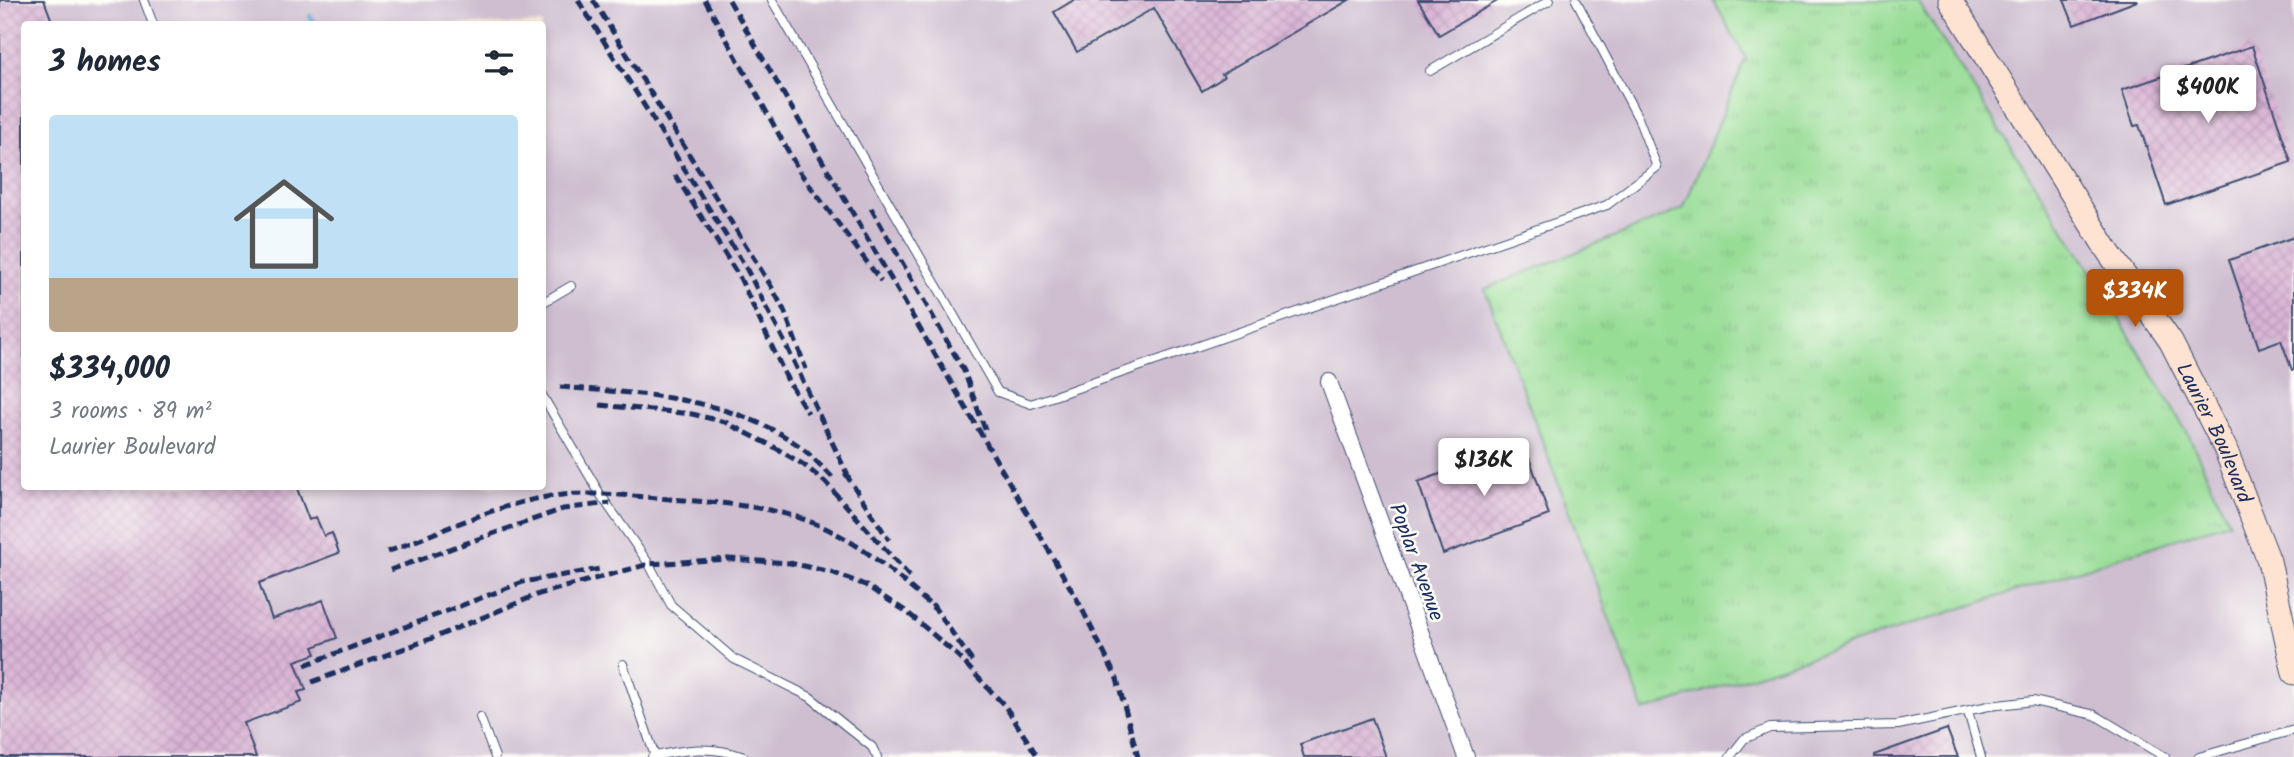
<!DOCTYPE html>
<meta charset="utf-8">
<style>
body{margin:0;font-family:Kalam,sans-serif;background:#f2f2f3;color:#1f2937;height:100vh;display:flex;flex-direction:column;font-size:26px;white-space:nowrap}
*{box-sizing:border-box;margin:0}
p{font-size:23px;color:#747a83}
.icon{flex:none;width:38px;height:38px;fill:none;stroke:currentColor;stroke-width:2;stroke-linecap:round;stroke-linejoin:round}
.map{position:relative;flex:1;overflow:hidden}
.sheet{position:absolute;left:21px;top:21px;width:525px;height:469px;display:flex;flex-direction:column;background:#fff;border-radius:7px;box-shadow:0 4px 10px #0003}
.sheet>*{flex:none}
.price{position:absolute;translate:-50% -60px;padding:0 16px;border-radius:7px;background:#fff;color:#222;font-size:23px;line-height:46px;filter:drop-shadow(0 2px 4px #0008)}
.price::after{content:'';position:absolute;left:50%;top:42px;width:21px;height:16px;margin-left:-10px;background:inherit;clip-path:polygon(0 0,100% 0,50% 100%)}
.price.current{background:#b45309;color:#fff}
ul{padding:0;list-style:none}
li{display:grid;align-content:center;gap:14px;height:371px;padding:0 28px}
li span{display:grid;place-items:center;height:217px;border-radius:7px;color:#555}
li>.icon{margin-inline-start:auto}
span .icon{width:126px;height:126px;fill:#fffc;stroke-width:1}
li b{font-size:30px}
h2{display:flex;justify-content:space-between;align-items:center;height:84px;padding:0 28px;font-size:30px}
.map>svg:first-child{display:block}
.industrial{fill:#cebed0;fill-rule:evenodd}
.grass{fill:url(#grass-tufts);stroke:#5a867a;stroke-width:2}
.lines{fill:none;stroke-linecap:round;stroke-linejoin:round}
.stream{stroke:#5ba2d1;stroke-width:5}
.building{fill:url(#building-cross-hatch)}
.lane-casing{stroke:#3c4b70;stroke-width:10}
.street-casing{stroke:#3c4b70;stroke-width:18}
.secondary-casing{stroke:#3c4b70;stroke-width:25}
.lane{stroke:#fff;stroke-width:8}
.street{stroke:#fff;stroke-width:16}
.secondary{stroke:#fee3d2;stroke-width:23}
.rail{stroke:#1b2f5e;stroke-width:5;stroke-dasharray:10 5;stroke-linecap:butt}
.labels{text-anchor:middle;stroke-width:5;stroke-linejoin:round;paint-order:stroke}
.street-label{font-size:21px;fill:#1b2f5e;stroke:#fdfcf7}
</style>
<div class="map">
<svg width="2294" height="757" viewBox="0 0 2294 757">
<defs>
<pattern id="grass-tufts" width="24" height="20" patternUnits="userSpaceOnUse" patternTransform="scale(1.75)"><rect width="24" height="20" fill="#98dd96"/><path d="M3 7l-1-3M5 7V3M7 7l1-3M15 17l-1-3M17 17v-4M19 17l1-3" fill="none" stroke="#82be84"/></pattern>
<pattern id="building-cross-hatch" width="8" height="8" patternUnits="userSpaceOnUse" patternTransform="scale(1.75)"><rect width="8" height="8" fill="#dab4d5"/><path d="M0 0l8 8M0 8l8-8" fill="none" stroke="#ba9bb9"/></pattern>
</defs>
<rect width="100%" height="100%" fill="#fdfcf7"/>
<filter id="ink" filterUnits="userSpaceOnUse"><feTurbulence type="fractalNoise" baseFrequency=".0143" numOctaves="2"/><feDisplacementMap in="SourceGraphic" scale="14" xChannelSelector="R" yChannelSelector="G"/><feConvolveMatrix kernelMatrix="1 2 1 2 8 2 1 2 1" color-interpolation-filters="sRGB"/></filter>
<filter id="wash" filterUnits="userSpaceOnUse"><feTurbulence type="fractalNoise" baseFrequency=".00686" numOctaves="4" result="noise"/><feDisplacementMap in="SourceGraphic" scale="28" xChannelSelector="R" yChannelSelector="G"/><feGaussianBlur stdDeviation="1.57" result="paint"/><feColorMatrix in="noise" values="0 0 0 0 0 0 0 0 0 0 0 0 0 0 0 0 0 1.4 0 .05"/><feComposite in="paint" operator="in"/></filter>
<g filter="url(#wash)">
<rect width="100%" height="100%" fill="#f8ead7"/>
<path class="industrial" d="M 0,0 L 2294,0 L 2294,757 L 0,757 ZM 24,24 L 542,24 L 542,486 L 24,486 Z"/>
<path class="grass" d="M 1713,0 L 1917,0 L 2098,283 L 2188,434 L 2229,522 L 1644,711 L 1485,289 L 1683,209 L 1746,58 Z"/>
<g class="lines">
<path class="stream" d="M 310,16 L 314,24"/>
</g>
<g id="blocks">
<g class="building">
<path d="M 0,0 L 44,0 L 53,24 L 24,24 L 24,486 L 296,486 L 309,520 L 316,517 L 324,536 L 332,533 L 339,553 L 259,583 L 272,619 L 323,600 L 337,638 L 313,647 L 316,654 L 295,661 L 306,690 L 298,692 L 302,702 L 244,723 L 256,757 L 0,757 Z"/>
<path d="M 1074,0 L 1349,0 L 1222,74 L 1224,77 L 1202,91 L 1154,8 L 1077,52 L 1054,12 Z"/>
<path d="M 1418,0 L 1499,0 L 1439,35 Z"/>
<path d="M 2064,0 L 2137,0 L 2137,1 L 2074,25 Z"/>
<path d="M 2252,46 L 2291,162 L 2166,205 L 2139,125 L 2134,126 L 2122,90 Z"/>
<path d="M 2294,237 L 2294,370 L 2292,370 L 2281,340 L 2259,348 L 2229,260 Z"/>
<path d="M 1524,443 L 1549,515 L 1443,554 L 1418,482 Z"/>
<path d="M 1372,718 L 1386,757 L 1304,757 L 1300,744 Z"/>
<path d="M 1947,729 L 1958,757 L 1874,757 L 1874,755 Z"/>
</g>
</g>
</g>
<g filter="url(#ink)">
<use href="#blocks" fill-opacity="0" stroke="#3c4b70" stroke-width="2"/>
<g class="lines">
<defs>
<g id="lane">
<path d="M 144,0 L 153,24"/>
<path d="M 772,0 L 998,392 L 1031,404 L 1607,205 L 1657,167 L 1638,118 L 1576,0"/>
<path d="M 1430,71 L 1550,0"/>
<path d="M 542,303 L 571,286"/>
<path d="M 542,395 L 600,494 L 649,564 L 671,605 L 734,659 L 810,697 L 872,747 L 877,757"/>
<path d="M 623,664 L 655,756"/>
<path d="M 1968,712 L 1981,757"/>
<path d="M 480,717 L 495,757"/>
<path d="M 652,757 C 684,749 712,745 744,757"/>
<path d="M 1730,757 L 1744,739 L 1770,728 L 1898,725 L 1989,706 L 2033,701 L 2095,715 L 2165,757"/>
<path d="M 2199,757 L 2294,730"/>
</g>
<path id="street" d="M 1329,382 L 1466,757"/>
<g id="secondary">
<path id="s1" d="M 1950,0 L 2109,253 L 2171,342 L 2225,448 L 2269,561 L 2294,673"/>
</g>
</defs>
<use href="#lane" class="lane-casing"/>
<use href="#street" class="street-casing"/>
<use href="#secondary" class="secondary-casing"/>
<use href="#lane" class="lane"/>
<use href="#street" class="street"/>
<use href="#secondary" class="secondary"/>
<g class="rail">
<path d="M 578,0 L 745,266 L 784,341 L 850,480"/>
<path d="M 593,0 L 771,286 L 784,310 L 806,369"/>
<path d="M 705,0 L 799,171 L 881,281"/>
<path d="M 729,0 L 1078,601 L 1117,679 L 1138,757"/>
<path d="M 675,175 L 740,278 L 788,381 L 808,413"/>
<path d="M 871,208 L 964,371 L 986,432"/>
<path d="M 560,387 C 642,394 727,396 798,445 C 811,455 822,467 833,478"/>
<path d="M 600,405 L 692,414 L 725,422 L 774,447 L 804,465 L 825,482 L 912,579"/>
<path d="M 845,473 L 889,540"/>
<path d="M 387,552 C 441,532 496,504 553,496 C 592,491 631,496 670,499 C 719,503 770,505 816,524 C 862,543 900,578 937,611"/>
<path d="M 390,570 L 563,509 L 610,503"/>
<path d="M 932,604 L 972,661"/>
<path d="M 305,665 L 523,582 L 600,569"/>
<path d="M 312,682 L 433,638 L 539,594 L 649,564 L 728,559 L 790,563 L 831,572 L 865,585 L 907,612 L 958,656 L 1005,706 L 1038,757"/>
</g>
</g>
</g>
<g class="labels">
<g class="street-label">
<text dy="7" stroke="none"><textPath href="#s1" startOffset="508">Laurier Boulevard</textPath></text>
<text transform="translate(1417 562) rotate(70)" y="7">Poplar Avenue</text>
</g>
</g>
</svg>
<b class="price" style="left:2208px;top:125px">$400K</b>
<b class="price current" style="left:2135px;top:329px">$334K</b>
<b class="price" style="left:1484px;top:498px">$136K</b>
<section class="sheet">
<h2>3 homes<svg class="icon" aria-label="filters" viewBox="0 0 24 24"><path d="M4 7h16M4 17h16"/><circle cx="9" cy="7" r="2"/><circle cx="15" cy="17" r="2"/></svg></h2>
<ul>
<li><span style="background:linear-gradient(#bfe0f5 75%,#b9a48a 0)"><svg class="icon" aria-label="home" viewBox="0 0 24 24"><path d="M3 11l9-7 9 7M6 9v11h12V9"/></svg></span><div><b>$334,000</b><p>3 rooms · 89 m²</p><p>Laurier Boulevard</p></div></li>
</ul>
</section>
</div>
